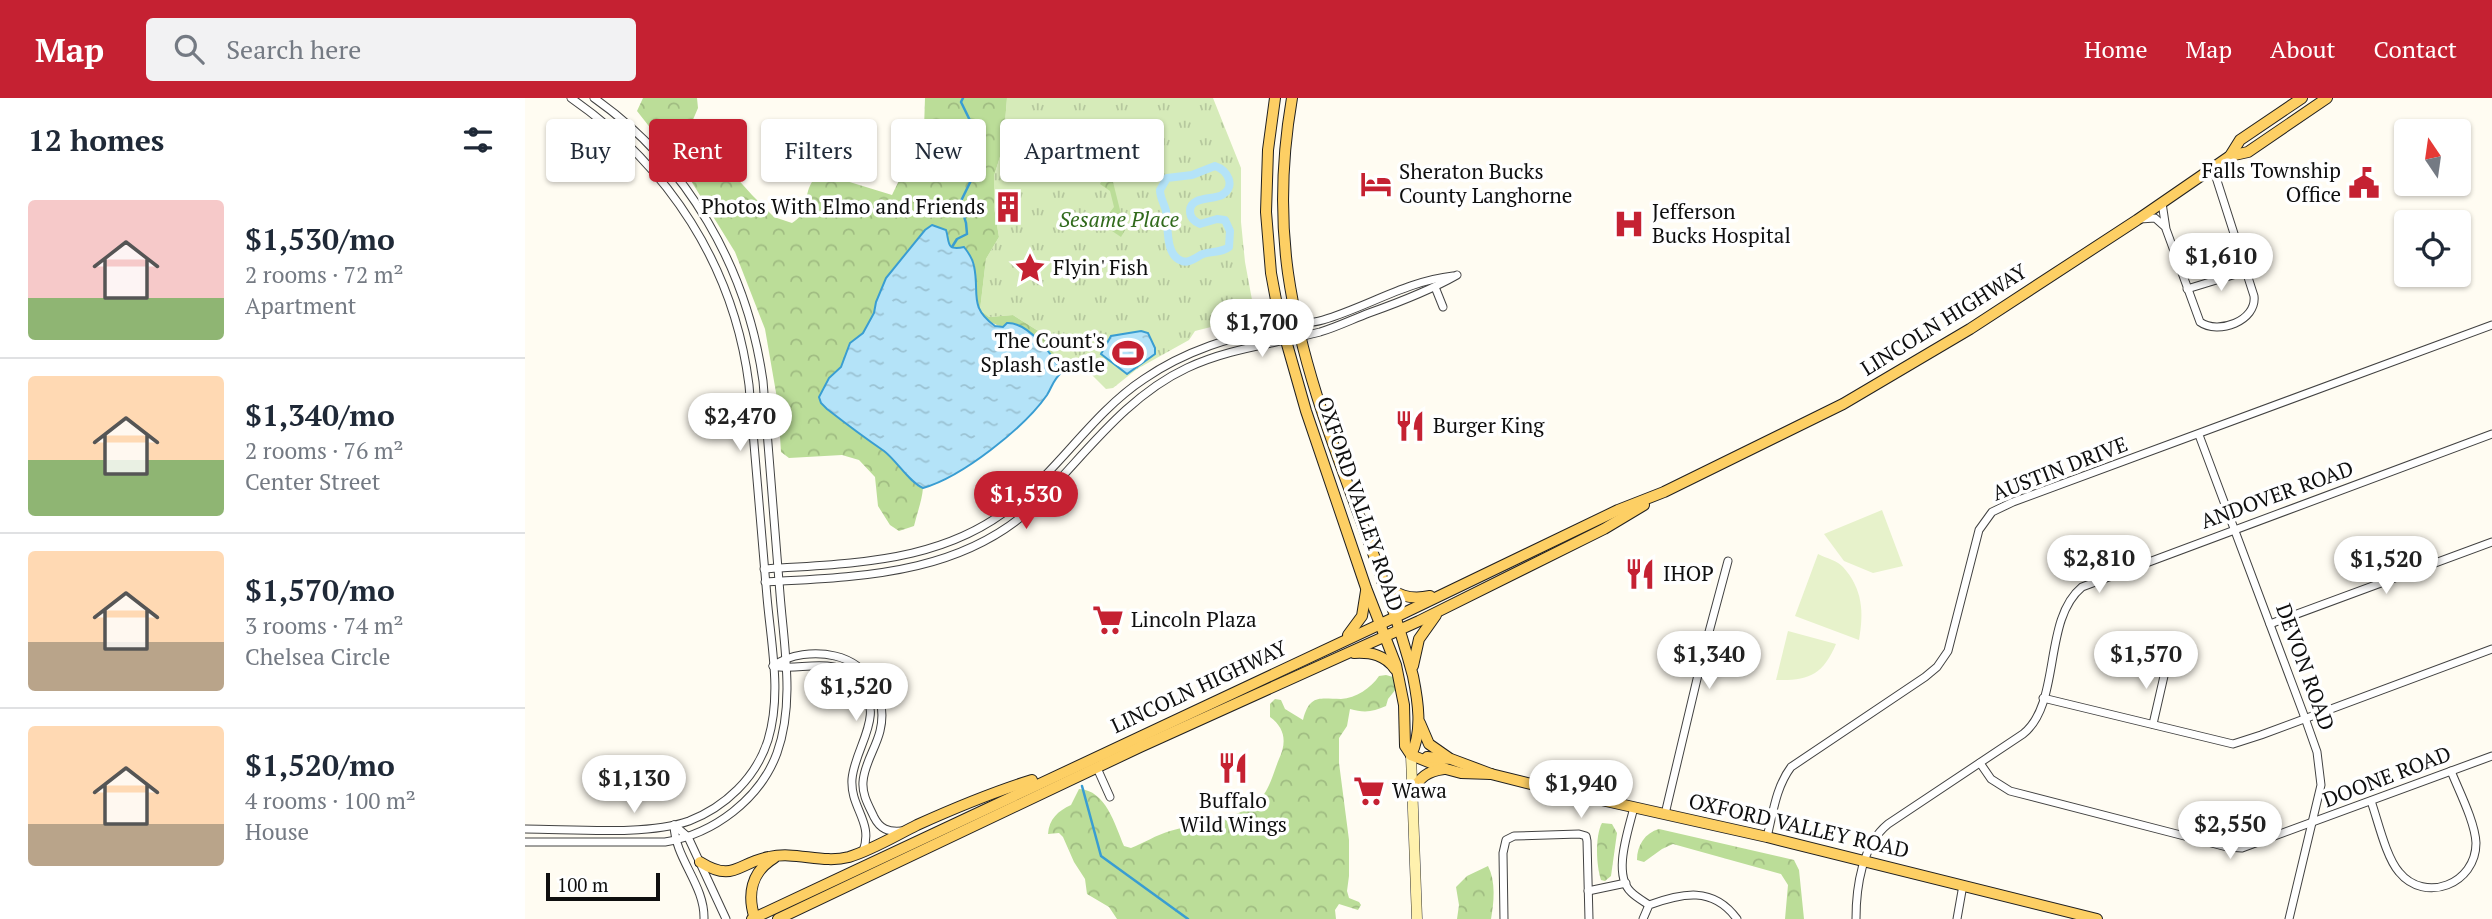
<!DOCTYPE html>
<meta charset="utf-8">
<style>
body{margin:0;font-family:"PT Serif",serif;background:#f2f2f3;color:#1f2937;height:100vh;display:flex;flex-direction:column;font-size:26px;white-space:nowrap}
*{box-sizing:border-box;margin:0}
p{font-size:23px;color:#747a83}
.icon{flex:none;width:38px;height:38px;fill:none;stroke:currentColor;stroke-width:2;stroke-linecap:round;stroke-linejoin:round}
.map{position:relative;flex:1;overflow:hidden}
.side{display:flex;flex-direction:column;background:#fff;width:525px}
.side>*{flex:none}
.top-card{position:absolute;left:21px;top:21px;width:665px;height:63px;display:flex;gap:14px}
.needle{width:46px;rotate:347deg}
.tools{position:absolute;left:1869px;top:21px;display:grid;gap:14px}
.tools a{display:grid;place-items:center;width:77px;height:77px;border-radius:7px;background:#fff;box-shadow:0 2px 5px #0004;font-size:35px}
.scale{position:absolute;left:21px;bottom:18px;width:114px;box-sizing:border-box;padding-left:7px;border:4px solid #0f0f0f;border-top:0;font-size:19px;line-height:24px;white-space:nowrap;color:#0f0f0f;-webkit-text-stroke:5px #fff;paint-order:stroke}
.price{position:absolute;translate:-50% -60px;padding:0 16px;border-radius:24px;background:#fff;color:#222;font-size:23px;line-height:46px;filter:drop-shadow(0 2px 4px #0008)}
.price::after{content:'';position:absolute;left:50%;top:42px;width:21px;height:16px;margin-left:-10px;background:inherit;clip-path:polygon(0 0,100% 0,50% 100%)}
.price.selected{background:#c52132;color:#fff}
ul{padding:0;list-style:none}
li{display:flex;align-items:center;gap:21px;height:175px;padding:0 28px}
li+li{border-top:2px solid #e0e1e3}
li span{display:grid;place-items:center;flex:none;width:196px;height:140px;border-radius:7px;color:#555}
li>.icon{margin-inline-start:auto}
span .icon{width:84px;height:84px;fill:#fffc;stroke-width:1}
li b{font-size:30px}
h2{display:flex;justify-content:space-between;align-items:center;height:84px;padding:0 28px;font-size:30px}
.pill{padding:0 24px;border-radius:7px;background:#fff;box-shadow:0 2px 5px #0004;font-size:24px;line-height:63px}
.pill.selected{background:#c52132;color:#fff}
header{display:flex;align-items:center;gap:42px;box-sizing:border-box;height:98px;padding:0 35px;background:#c52132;color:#fff}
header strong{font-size:33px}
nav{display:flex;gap:38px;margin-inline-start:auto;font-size:24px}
.search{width:490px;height:63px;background:#f2f2f3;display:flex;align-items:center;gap:18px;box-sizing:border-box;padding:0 24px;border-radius:7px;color:#747a83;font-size:26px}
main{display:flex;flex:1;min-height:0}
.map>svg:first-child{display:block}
.grass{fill:url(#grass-tufts)}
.forest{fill:url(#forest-crowns)}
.pitch{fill:#e7f2cb}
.water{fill:url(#water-ripples);stroke:#399dd2;stroke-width:2}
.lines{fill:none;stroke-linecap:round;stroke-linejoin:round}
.stream{stroke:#399dd2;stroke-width:2.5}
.canal{stroke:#b4e3f8;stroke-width:8}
.minor-casing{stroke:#424242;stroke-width:9}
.secondary-casing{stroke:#313131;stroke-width:11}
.primary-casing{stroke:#202020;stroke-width:12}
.minor{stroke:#fff;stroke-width:7}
.secondary{stroke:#fff1ad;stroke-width:10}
.primary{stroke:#fdcf64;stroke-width:10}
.labels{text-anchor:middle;stroke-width:7;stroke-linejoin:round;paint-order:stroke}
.poi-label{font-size:21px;fill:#0f0f0f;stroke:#fff;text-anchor:start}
.park-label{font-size:21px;font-style:italic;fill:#316a1c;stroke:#fff}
.street-label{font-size:21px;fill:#0f0f0f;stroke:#fff}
</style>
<header>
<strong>Map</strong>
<div class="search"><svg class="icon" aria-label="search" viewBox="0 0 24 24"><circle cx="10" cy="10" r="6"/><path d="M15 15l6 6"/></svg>Search here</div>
<nav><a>Home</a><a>Map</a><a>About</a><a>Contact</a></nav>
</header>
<main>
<section class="side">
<h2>12 homes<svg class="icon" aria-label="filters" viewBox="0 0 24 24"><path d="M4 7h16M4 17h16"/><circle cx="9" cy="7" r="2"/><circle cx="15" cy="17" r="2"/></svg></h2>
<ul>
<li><span style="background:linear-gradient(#f6c9c9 70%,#8fb573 0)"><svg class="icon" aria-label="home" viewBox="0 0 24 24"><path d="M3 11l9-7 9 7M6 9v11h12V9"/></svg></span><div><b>$1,530/mo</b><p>2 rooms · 72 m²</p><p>Apartment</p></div></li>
<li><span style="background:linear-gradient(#ffd9b3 60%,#8fb573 0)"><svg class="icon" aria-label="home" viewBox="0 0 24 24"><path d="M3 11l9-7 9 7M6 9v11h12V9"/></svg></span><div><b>$1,340/mo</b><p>2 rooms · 76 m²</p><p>Center Street</p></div></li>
<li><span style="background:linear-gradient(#ffd9b3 65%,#b9a48a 0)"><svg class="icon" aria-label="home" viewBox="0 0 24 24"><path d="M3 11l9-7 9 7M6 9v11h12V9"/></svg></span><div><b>$1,570/mo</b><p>3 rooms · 74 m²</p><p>Chelsea Circle</p></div></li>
<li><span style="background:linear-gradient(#ffd9b3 70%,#b9a48a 0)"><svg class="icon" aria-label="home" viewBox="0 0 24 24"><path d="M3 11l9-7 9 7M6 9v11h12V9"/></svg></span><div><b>$1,520/mo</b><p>4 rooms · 100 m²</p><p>House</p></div></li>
</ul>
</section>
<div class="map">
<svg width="1967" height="821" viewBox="0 0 1967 821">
<defs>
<pattern id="grass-tufts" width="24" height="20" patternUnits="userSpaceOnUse" patternTransform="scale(1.75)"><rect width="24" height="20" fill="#d6ebb9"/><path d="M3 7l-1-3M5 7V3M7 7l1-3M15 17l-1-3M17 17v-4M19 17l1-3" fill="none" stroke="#b6c89e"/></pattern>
<pattern id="forest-crowns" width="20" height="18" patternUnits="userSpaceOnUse" patternTransform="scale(1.75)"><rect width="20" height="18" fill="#bbdd98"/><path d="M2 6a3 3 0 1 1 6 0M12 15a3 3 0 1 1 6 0" fill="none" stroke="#a0bc82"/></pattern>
<pattern id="water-ripples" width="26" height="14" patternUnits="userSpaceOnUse" patternTransform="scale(1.75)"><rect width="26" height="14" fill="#b4e3f8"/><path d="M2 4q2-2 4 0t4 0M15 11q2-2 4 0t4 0" fill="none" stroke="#9ac2d3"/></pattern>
</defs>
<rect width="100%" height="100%" fill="#fffcf2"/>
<path class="grass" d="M 482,0 L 688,0 L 716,70 L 716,124 L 720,164 L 730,218 L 670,233 L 664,242 L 612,271 L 588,290 L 581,291 L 566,276 L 536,275 C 533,262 522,250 523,239 L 488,217 L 464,219 L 455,212 L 461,161 L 474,139 L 469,109 L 469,78 L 478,49 Z"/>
<g class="forest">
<path d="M 118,0 L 172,0 L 173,10 L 167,24 L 176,36 L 181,50 L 204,62 L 209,77 L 227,97 L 249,119 L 267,125 C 282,116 279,104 284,90 C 286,85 290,79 292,74 L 367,97 L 399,31 L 400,0 L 482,0 L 478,49 L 469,78 L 469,109 L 474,139 L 461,161 L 455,212 L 464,219 L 488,217 L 523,239 L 522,246 L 533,261 L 536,275 C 531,262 514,238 502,234 C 483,228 471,232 457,216 C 446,203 453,184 449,168 C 448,162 443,154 439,149 C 419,152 425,145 421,132 L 412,129 L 400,132 L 366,173 L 355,193 L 349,215 L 338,235 L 325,245 L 316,269 L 304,280 L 298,291 L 296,305 L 360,354 L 377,369 L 391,387 L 398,390 C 397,403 392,415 389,428 L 374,433 L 365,427 L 353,408 L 350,379 L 334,362 L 317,357 L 264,360 L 256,354 L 253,306 L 240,231 L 210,154 L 163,78 L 112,13 Z"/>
<path d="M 580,76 L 587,80 L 600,132 L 596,139 L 584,131 L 585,119 L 582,118 L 589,109 L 585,93 L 575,86 Z"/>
<path d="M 861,577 L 868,579 L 871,591 L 863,601 L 861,608 C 848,614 839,615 825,611 L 822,628 L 814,640 L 814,665 L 824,742 L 824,778 L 822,793 L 824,800 L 834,804 L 836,807 L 833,812 L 814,806 L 810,812 L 811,821 L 592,821 L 584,809 L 562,796 L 560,781 L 549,764 L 538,739 L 534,735 L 523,736 C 524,721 533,713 546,707 L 554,691 C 581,692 590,727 599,748 L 606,750 C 619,745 631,737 645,733 C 675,724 707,724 732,704 C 745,693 748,675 754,661 C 762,644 760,630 745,619 L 745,606 L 750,601 L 756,602 L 760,611 L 778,622 C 785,596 794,601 816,601 C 831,600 846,590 854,578 Z"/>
<path d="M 1077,725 L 1087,726 L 1092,735 L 1086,778 L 1080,783 L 1076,782 C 1071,767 1070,738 1077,725 Z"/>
<path d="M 1134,731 L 1269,762 L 1274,772 L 1279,821 L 1260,821 L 1263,787 L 1256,776 L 1148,746 L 1137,751 L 1119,764 L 1112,762 C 1112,747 1120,735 1134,731 Z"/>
<path d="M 963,768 C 971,783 969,805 966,821 L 932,821 L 934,807 L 931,789 L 942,778 Z"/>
</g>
<g class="pitch">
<path d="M 1357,412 L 1378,468 L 1348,475 L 1319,463 L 1299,436 Z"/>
<path d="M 1293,456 C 1301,460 1313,463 1318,469 C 1338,491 1339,515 1334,542 L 1270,518 Z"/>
<path d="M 1263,533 L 1311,546 C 1298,577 1283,583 1251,582 Z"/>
</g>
<g class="water">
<path d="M 407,127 L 421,132 C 425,144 420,153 439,149 C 443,154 448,162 449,168 C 455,196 443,208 470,228 L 478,229 L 482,225 C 503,224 529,257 536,275 C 528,282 527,289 522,297 C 499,330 437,379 398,390 C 384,384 372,363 359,353 C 340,340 320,325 302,311 L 296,305 L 294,299 L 304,280 L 316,269 L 325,245 L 338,235 L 349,215 L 351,204 L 361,180 L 400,132 Z"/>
<path d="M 616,233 L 623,235 L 630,250 L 630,256 L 602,276 L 576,256 L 586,238 Z"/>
</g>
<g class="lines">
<g class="stream">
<path d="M 427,149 L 432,141 L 442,136 L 441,125 L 435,105 L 458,58 L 456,45 L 436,4 L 438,0"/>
<path d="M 557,688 L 576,758 L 663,821"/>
</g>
<path class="canal" d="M 690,68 C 702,72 712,88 697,97 C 688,102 665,98 665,113 C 665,120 669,123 675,126 L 692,121 L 700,122 L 705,133 L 704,149 C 696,155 687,153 678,156 C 671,159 664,166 657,163 C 639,157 644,127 641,113 C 639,105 635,100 635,92 L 642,80 L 667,77 Z"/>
<defs>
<g id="minor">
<path d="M 1637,105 L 1641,131 L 1675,224 C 1693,237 1732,223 1729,198 L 1688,70"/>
<path d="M 1615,121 L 1630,120 L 1639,128"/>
<path d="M 910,189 L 918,209"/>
<path d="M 1662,191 L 1721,173"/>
<path d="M 1674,337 L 1780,620 L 1792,654 L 1796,687 L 1764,821"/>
<path d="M 239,471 C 331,465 426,465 498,399 C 540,362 572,312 619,281 C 661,252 707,239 756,228 C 770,225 785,226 798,222 C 842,209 882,183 928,178"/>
<path d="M 240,484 C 339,479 444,476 517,400 C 562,354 602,298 662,270 C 704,250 750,246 795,234 C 812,229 828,221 844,215 C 875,204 904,193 932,177"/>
<path d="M 1745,526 L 1967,444"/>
<path d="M 248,568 C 265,556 290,553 310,558 C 344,566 363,600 355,633 C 351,650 339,666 338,684 C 337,697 344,708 349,719 C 355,731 363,734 376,733"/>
<path d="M 248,568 C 266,572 283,566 302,568 C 314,569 326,575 334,585 C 362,617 330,648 327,681 C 325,710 349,724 338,753"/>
<path d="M 1518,600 L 1708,646 L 1736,637 L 1967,551"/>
<path d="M 1628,626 L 1642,565"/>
<path d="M 1455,665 L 1466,681 L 1485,693 L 1702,749 L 1717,750 L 1967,658"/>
<path d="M 572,670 L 585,699"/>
<path d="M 1846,703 C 1853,723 1861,759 1874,774 C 1900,806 1951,786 1951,745 C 1950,724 1934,693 1926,673"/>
<path d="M 1109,709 C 1104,731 1087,776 1106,794 C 1111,799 1118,803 1124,807"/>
<path d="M 1140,716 L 1177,560 L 1203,463"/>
<path d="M 149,727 L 163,739 L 201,821"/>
<path d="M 149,727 C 150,761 180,787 179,821"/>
<path d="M 0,731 C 46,731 122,738 164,723 C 200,709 231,680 243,642 C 257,596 246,546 242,499 C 236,428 230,358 224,287 C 209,168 144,68 46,0"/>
<path d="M 1242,739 C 1248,715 1251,689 1266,669 L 1400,579 L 1412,569 L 1423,553 L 1454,432 L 1467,414 L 1488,404 L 1967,227"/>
<path d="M 0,744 L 140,744 C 189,736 235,701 252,655 C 270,605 259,548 255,496 C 250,425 244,354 238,283 C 222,170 163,66 69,0"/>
<path d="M 1063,793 L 1101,785"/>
<path d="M 979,821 L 978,755 L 981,742 L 989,738 L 1054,736 L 1061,738 L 1062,743 L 1064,821"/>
<path d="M 1118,821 L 1124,807 C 1157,795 1188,788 1212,821"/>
<path d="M 1331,821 C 1331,789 1337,747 1363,726 L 1498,636 C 1537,605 1517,522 1557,489 L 1967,336"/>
<path d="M 1432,821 L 1438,787"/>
</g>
<path id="secondary" d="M 886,657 L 892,821"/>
<g id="primary">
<path d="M 750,0 L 743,52 L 741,114 L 746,175 L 754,218 L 781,313 L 841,490 L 871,567 L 879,607 L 880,648 L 886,657 L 921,671 L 936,675 L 966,676"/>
<path d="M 767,0 C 757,58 755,117 763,175 C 783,315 852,442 888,578 C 893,603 898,633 886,657"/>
<path d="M 1705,58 L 1723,54 L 1802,0"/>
<path d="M 857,483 C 871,498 885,502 905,498"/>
<path d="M 823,537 L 837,518 L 841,493"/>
<path d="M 829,555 C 846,554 860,557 870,571"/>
<path d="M 888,568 L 894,541 L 911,517"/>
<path d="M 895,625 L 904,646 L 924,660"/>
<path d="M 902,659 L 926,661 L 966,676 L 1014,688 L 1242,739 L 1572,821"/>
<path d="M 887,695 C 894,679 903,673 919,671"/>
<path d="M 175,764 C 209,785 212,765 244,759 C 271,753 297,766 324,759 C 347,752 370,738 392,727 C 432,709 465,695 507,682"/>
<path d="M 227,821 L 879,515 L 1093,412 L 1139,394 L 1318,306 L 1445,231 L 1612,122 L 1705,58 L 1715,42 L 1777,0"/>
<path d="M 230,821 C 222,797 226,774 249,760"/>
<path d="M 253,821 L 615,649 L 894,523 L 1079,431 L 1119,407"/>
</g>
</defs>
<use href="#minor" class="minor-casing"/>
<use href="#secondary" class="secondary-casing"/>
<use href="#primary" class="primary-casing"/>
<use href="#minor" class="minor"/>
<use href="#secondary" class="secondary"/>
<use href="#primary" class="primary"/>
</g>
<defs>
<symbol id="civic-bare" viewBox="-9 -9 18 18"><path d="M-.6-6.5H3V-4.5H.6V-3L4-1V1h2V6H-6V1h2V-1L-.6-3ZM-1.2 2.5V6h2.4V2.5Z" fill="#c52132" stroke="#fff" stroke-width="2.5" paint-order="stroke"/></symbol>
<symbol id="hotel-bare" viewBox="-9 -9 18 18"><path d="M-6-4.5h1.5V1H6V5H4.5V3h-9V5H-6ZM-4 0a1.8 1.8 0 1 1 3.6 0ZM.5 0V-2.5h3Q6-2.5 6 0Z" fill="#c52132" stroke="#fff" stroke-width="2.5" paint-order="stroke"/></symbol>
<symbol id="building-bare" viewBox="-9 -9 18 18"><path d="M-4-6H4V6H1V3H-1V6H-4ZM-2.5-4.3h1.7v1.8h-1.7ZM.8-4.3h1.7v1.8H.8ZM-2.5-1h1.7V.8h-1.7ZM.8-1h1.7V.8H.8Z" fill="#c52132" stroke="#fff" stroke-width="2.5" paint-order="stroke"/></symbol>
<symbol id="hospital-bare" viewBox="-9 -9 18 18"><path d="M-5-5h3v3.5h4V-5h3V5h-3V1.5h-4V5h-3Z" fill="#c52132" stroke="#fff" stroke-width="2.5" paint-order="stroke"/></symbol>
<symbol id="sight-bare" viewBox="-9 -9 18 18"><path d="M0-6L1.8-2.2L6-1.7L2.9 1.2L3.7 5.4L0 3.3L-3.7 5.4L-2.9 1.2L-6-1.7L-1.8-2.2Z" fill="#c52132" stroke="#fff" stroke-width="2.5" paint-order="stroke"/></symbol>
<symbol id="stadium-bare" viewBox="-9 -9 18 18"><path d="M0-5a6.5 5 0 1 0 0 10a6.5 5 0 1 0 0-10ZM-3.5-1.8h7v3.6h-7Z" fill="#c52132" stroke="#fff" stroke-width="2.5" paint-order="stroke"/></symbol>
<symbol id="restaurant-bare" viewBox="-9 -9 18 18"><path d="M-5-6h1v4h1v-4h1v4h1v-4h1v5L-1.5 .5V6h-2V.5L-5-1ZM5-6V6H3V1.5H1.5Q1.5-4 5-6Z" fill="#c52132" stroke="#fff" stroke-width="2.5" paint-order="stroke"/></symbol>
<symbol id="supermarket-bare" viewBox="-9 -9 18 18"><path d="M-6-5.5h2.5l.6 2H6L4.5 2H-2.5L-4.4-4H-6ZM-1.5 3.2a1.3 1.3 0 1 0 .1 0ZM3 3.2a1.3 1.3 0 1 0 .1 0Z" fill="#c52132" stroke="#fff" stroke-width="2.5" paint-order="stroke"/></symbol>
</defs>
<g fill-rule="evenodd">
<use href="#civic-bare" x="1817" y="63" width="44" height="44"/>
<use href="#hotel-bare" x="829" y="64" width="44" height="44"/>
<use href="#building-bare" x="461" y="87" width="44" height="44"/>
<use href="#hospital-bare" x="1082" y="104" width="44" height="44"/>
<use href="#sight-bare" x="483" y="148" width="44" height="44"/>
<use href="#stadium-bare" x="581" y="233" width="44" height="44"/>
<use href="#restaurant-bare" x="863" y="306" width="44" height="44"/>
<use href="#restaurant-bare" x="1093" y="454" width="44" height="44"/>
<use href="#supermarket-bare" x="561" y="500" width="44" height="44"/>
<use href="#restaurant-bare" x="686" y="648" width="44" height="44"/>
<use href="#supermarket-bare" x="822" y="671" width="44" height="44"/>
</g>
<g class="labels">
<g class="poi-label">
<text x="1816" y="80" text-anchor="end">Falls Township<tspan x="1816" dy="24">Office</tspan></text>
<text x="874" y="81">Sheraton Bucks<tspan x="874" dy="24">County Langhorne</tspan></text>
<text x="460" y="116" text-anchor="end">Photos With Elmo and Friends</text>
<text x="1127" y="121">Jefferson<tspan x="1127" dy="24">Bucks Hospital</tspan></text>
<text x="528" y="177">Flyin' Fish</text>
<text x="580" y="250" text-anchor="end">The Count's<tspan x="580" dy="24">Splash Castle</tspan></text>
<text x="908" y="335">Burger King</text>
<text x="1138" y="483">IHOP</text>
<text x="606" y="529">Lincoln Plaza</text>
<text x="867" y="700">Wawa</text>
<text x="708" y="710" text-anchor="middle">Buffalo<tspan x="708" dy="24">Wild Wings</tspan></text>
</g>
<g class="park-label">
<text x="594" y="129">Sesame Place</text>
</g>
<g class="street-label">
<text transform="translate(1419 222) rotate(-32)" y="7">LINCOLN HIGHWAY</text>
<text transform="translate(1535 371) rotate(-21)" y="7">AUSTIN DRIVE</text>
<text transform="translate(1752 397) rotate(-20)" y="7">ANDOVER ROAD</text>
<text transform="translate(835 406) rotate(71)" y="7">OXFORD VALLEY ROAD</text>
<text transform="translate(1780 569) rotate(70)" y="7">DEVON ROAD</text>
<text transform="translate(674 589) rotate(-25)" y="7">LINCOLN HIGHWAY</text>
<text transform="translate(1862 679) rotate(-21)" y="7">DOONE ROAD</text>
<text transform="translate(1274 728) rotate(13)" y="7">OXFORD VALLEY ROAD</text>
</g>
</g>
</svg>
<div class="tools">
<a><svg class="needle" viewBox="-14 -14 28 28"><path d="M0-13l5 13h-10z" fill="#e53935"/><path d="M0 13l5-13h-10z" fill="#747a83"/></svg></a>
<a><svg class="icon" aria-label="locate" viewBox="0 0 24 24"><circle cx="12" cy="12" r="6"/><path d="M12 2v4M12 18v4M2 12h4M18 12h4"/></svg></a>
</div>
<div class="scale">100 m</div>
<b class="price" style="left:1696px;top:195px">$1,610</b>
<b class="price" style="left:737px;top:261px">$1,700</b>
<b class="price" style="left:215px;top:355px">$2,470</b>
<b class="price selected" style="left:501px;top:433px">$1,530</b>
<b class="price" style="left:1574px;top:497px">$2,810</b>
<b class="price" style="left:1861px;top:498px">$1,520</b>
<b class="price" style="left:1184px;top:593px">$1,340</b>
<b class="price" style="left:1621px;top:593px">$1,570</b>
<b class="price" style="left:331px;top:625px">$1,520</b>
<b class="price" style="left:109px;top:717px">$1,130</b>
<b class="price" style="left:1056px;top:722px">$1,940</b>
<b class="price" style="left:1705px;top:763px">$2,550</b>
<div class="top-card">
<a class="pill">Buy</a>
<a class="pill selected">Rent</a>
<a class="pill">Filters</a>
<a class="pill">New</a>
<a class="pill">Apartment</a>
</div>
</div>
</main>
